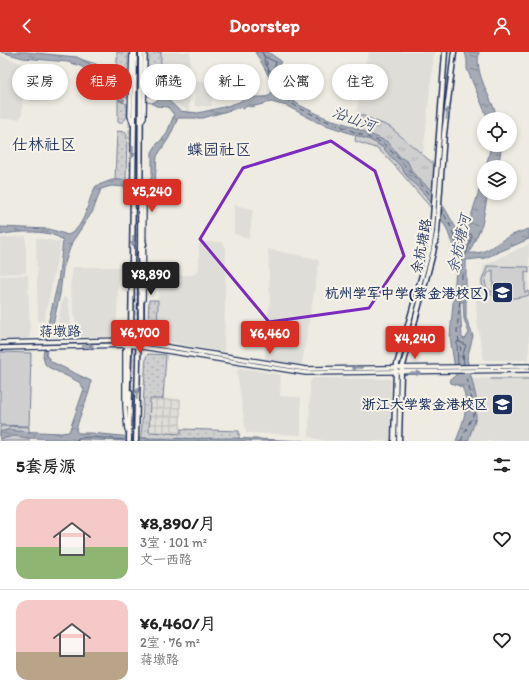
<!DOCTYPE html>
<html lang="zh">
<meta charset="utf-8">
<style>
body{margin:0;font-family:Itim,"LXGW WenKai TC",sans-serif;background:#f6f6f6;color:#222;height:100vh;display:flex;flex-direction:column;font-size:15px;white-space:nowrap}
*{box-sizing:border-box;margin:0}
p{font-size:13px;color:#767676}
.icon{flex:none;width:22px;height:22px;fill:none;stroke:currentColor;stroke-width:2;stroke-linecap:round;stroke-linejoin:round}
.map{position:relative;height:389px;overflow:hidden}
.sheet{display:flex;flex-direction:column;background:#fff;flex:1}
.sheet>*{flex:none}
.hud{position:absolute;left:12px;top:12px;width:505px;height:36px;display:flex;gap:8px}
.fabs{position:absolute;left:477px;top:60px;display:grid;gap:8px}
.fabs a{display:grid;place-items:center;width:40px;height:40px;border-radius:50%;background:#fff;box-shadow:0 2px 6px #0003;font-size:20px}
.price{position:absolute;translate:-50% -34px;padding:0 9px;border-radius:4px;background:#d93025;color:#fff;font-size:13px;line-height:26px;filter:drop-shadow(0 1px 2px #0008)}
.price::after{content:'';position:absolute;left:50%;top:24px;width:12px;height:9px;margin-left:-6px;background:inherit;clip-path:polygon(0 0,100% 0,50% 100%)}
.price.on{background:#222;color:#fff}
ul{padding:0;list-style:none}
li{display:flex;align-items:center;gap:12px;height:100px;padding:0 16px}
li+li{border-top:1px solid #e0e0e0}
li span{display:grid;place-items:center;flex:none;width:112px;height:80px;border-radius:12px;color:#555}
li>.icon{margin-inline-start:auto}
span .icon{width:48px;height:48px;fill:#fffc;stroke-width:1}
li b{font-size:17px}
h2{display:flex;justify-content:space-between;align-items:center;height:48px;padding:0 16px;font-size:17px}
.tag{padding:0 14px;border-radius:18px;background:#fff;box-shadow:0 2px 6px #0003;font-size:14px;line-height:36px}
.tag.on{background:#d93025;color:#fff}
header{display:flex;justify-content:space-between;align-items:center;height:52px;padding:0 16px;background:#d93025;color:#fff;font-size:18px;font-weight:800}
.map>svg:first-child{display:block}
.built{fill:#deddd8}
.industrial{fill:url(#industrial-grid)}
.grass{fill:url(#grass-dots);stroke:#757f96}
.park{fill:url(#park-tufts);stroke:#757f96}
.pitch{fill:#cfcfcf;stroke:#757f96;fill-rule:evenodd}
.water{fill:url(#water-ripples);stroke:#6e7992;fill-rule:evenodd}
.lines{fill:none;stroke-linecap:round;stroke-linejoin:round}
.shore{stroke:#536181;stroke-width:1}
.stream{stroke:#6e7992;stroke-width:1}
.ferry{stroke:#455478;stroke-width:1;stroke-dasharray:5 4;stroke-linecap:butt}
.trunk-tunnel{stroke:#c4c5c8;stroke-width:4.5;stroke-dasharray:4.5 2;stroke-linecap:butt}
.secondary-casing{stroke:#1b2f5e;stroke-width:6}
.primary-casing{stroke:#1b2f5e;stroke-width:7}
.trunk-casing{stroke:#1b2f5e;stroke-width:8}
.secondary{stroke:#f7f3e8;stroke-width:3.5}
.primary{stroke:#f7f3e8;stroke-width:4}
.trunk{stroke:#f7f3e8;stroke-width:4.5}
.oneway{fill:#8991a3}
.marked{fill:none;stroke:#7b2cbf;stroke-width:3;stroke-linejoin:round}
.labels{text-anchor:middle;stroke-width:4;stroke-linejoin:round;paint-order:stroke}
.street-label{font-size:14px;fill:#1b2f5e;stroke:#f7f3e8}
.poi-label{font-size:14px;font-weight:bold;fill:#1b2f5e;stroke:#f7f3e8;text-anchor:end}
.water-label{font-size:15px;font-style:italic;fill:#455478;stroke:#f7f3e8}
.quarter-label{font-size:16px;fill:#1b2f5e;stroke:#f7f3e8}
</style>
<header><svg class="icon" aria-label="back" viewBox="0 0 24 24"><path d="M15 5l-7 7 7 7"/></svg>Doorstep<svg class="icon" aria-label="person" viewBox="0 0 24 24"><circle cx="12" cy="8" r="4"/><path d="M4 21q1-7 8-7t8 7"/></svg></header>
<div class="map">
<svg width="529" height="389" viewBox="0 0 529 389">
<defs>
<pattern id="industrial-grid" width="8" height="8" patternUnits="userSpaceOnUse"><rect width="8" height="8" fill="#deddd8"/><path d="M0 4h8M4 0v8" fill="none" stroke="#bebebc"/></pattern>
<pattern id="grass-dots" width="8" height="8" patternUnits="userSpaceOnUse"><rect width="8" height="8" fill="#cfcfcf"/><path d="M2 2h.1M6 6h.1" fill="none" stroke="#b1b2b4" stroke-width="1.8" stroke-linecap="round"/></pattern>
<pattern id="park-tufts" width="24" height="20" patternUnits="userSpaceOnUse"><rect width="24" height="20" fill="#cfcfcf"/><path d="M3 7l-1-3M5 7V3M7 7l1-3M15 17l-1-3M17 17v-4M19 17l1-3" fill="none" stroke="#b1b2b4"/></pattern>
<pattern id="water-ripples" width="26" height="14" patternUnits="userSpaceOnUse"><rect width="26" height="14" fill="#a6abb5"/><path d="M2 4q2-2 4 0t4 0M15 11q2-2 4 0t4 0" fill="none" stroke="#868c96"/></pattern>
</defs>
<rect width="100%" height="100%" fill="#eeebe2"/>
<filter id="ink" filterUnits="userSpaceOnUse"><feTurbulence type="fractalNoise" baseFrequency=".025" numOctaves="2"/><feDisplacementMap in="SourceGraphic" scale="8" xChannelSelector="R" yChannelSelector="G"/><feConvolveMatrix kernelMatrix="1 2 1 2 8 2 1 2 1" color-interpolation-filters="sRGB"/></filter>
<g filter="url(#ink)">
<g class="built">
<path d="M 161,0 L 190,0 L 189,59 L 160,44 Z"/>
<path d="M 369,0 L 434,0 L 423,103 L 356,62 L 366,11 L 367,7 L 372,9 L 367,6 Z"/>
<path d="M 0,3 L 23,12 L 22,63 L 19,67 L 0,67 Z"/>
<path d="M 31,26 L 50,26 L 50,50 L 30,49 Z"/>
<rect x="195" y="30" width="17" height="24"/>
<path d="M 234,153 L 253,157 L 249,187 L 234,182 Z"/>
<path d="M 26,184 L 26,221 L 0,222 L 0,186 Z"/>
<path d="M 36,186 L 61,190 L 44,269 L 38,269 Z"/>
<path d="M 202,190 L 222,190 L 226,196 L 224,300 L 157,288 L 159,223 L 191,223 L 195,222 L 199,216 L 199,191 Z"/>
<path d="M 529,192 L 529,308 L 484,308 L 477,269 L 476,250 L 484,213 Z"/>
<path d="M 268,197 L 317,207 L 319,210 L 302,311 L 300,313 L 265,307 L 266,273 L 270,250 Z"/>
<path d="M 73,215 L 119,215 L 116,284 L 78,285 L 70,235 Z"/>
<path d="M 28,223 L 30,284 L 27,287 L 0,287 L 0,224 Z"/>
<path d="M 63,245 L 68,247 L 73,286 L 57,285 L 56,280 Z"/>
<path d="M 241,316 L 281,323 L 280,344 L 301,345 L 301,383 L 246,381 L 237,319 Z"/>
<path d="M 529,325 L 529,389 L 468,389 L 476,366 L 476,345 L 471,327 Z"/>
<path d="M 313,326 L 391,327 L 390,389 L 326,389 L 309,385 L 310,330 Z"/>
</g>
<path class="industrial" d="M 150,346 L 181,347 L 181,381 L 149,381 Z"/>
<g class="grass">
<path d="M 117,0 L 128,0 L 127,46 C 107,41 98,17 80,7 L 96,12 L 117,31 Z"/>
<path d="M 148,0 L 161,0 L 160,44 L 146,44 Z"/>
<path d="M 118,48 L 127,52 L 127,65 L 123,70 L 118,70 Z"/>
<path d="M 117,79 L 125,80 L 127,83 L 126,129 L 115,128 Z"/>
<path d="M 149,248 L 158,248 L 157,288 L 167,290 L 167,292 L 147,290 Z"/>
<path d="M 148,302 L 166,303 L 163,347 L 150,347 L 149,380 L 181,382 L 181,377 L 239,379 L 239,387 L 141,386 L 146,305 Z"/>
</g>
<g class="park">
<path d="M 359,62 L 390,75 L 435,113 L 431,156 L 396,115 L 378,97 L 355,89 Z"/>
<path d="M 0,374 L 29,375 L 29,389 L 0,389 Z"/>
</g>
<g class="pitch">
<path d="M 487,214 L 529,215 L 529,221 L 525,219 L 525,241 L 529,239 L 529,243 C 517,248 484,249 482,231 C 481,224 487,220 487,214 ZM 493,218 L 493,240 L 492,240 C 484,235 483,228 489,220 Z"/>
<path d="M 0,300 L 31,301 L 29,374 L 0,373 Z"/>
</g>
<g class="water">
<path d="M 1,0 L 25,0 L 77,5 L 90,12 L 108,34 L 125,48 L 123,50 L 103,37 L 81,14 L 68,10 L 23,6 Z"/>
<path d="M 255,0 L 268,0 L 281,9 L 278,16 L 281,32 L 291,47 L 299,53 L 326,66 L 346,72 L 388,90 L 400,105 L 408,110 L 412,120 L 430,137 L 444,155 L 459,181 L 465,181 L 467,178 L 484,122 L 484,141 L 488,141 L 482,173 L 469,201 C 486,203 494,192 508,185 C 514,182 522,179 529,177 L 529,187 L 485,206 L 466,208 L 466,266 L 473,284 L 467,307 L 476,345 L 476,366 L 468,389 L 456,389 C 462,373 471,352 462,335 L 451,331 L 450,328 L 456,323 L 450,285 L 457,207 L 447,177 L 428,146 L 405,122 L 402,116 L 381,94 L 370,88 L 317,70 L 287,54 L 271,50 L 251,55 L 248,54 L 242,56 L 241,55 L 203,66 L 178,66 L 169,86 L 157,104 L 155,131 L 126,135 L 111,134 L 101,137 L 93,159 L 72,190 L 63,217 L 60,242 L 46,303 L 52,310 L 91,329 C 92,338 78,365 76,379 L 79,381 L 91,381 L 152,387 L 230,386 L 305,389 L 125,389 L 28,386 L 14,384 L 0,387 L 0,380 L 10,377 L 17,379 L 61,381 L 69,380 L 84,337 L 79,330 L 48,315 L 45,312 L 43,304 L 46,280 L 58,230 L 63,189 C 54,177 14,179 0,183 L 0,175 L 49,177 L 68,183 C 87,174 86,150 96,134 L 112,128 L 150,128 L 152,124 L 152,100 L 157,92 L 166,83 L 174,63 L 168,55 L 156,54 L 152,51 L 160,47 L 167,47 L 180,59 L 198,61 L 224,55 L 239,50 L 247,45 L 263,45 L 269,44 L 272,40 C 272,26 261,10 255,0 ZM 463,249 L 464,267 L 469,281 L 465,287 L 462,286 L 460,251 Z"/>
<path d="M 465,0 L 479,0 C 474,23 492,46 498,67 L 488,67 L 467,17 L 467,8 Z"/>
<path d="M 491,93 L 502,93 L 498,115 L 486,115 Z"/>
</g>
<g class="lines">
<g class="shore">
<path d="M 265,5 L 276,10 L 273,20 L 271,20 L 264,10 Z"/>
<path d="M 471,182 L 472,184 L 466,203 L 461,205 L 454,186 L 463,186 Z"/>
<path d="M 458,312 L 457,290 L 458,289 L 466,293 L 463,302 L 464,312"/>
<path d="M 77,389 L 78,386 L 91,385 L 126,388"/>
</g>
<g class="stream">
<path d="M 147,50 L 152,51"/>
<path d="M 491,327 L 529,327"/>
</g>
<g class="ferry">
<path d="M 262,0 L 268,14 L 269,24 L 273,27 L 281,43 L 297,55 L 324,68 L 383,91 L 400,108 L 433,146"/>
<path d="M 440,155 L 450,173 L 461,202 L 462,225 L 457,279 L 464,314"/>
<path d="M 461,389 L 471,367 L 476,359 L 473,353 L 466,321"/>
</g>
<g class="trunk-tunnel">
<path d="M 128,0 L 129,40"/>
<path d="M 130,64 L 131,118"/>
<path d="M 140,291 L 141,275"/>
<path d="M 130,344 L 131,290"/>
<path d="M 135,361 L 139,125"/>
<path d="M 127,374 L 127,389"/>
</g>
<defs>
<g id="secondary">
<path d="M 132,0 L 130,64 L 133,72"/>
<path d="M 141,70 L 144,65 L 145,0"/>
<path d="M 140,140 L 144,144 L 144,147 L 143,248"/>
<path d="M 139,290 L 143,285 L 143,273"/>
<path d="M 0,291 L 126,288 L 306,317 L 529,314"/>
<path d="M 0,296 L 129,293 L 306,321 L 529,318"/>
<path d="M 127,378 L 125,354 L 125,299 L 129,293"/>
</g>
<g id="primary">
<path d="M 142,184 L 144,192"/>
<path d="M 140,204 L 141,0"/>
<path d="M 129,295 L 131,281 L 135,0"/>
<path d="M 129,389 L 130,340"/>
<path d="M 136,389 L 139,270"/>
<path d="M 394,389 L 396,316 L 429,198 L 432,180 L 445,0"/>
<path d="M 399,389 L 401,321 L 433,201 L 437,180 L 444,82 L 454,0"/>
</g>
<g id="trunk">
<path d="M 140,202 L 141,217 L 141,275"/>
<path d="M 127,352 L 129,293"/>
</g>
</defs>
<use href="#secondary" class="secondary-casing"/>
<use href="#primary" class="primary-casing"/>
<use href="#trunk" class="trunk-casing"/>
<use href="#secondary" class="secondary"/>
<use href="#primary" class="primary"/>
<use href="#trunk" class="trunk"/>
</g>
<defs><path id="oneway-solid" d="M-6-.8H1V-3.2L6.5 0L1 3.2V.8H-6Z"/></defs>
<g class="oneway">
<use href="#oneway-solid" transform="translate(447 62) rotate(-83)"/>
<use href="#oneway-solid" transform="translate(133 100) rotate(91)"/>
<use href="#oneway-solid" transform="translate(133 189) rotate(91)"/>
<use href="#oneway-solid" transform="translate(88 294) rotate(-1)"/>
<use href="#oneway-solid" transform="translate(357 316) rotate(179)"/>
<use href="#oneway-solid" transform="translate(415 321) rotate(-1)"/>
<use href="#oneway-solid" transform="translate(137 342) rotate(-88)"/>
</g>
</g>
<path class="marked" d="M 331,89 L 375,119 L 404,204 L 369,256 L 269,270 L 200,187 L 243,116 Z"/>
<defs>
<symbol id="school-square" viewBox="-11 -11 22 22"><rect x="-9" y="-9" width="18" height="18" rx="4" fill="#1b2f5e" stroke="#f7f3e8"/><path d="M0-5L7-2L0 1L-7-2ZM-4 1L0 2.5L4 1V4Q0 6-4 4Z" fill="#fff"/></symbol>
<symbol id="university-square" viewBox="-11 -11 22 22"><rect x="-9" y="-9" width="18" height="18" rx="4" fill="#1b2f5e" stroke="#f7f3e8"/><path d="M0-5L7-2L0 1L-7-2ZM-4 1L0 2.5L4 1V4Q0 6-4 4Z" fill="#fff"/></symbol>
</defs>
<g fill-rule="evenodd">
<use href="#school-square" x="490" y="228" width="25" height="25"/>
<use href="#university-square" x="490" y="340" width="25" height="25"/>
</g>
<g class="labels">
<g class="street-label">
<text transform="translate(421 194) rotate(-79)" y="5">余杭塘路</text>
<text transform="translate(60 279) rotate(-1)" y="5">蒋墩路</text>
</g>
<g class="poi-label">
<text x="488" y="246">杭州学军中学(紫金港校区)</text>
<text x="488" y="357">浙江大学紫金港校区</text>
</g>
<g class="water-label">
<text transform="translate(354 67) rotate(20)" y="5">沿山河</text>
<text transform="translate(459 192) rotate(-77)" y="5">余杭塘河</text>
</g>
<g class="quarter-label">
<text x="44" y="98">仕林社区</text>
<text x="219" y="103">蝶园社区</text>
</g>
</g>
</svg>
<div class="fabs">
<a><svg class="icon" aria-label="locate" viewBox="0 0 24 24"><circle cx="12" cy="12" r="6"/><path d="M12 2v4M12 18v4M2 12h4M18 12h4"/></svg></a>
<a><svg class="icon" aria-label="layers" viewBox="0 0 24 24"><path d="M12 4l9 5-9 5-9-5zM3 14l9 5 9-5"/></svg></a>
</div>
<b class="price" style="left:152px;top:161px">¥5,240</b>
<b class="price on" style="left:151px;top:244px">¥8,890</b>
<b class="price" style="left:140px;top:302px">¥6,700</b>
<b class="price" style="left:270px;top:303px">¥6,460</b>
<b class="price" style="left:415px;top:308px">¥4,240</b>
<div class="hud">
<a class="tag">买房</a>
<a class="tag on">租房</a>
<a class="tag">筛选</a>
<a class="tag">新上</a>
<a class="tag">公寓</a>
<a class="tag">住宅</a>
</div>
</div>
<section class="sheet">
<h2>5套房源<svg class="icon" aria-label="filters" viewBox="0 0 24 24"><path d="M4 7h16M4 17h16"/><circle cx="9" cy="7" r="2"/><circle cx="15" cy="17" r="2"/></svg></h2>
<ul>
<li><span style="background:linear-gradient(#f6c9c9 60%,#8fb573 0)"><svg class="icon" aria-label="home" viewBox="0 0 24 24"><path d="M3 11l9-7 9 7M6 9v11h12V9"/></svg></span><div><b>¥8,890/月</b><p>3室 · 101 m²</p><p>文一西路</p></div><svg class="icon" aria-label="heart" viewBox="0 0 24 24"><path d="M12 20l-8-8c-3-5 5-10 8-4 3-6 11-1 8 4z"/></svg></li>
<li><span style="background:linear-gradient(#f6c9c9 65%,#b9a48a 0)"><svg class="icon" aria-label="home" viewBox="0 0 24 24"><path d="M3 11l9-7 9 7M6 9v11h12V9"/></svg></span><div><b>¥6,460/月</b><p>2室 · 76 m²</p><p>蒋墩路</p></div><svg class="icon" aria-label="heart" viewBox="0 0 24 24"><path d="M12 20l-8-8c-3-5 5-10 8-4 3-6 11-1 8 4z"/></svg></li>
</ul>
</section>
